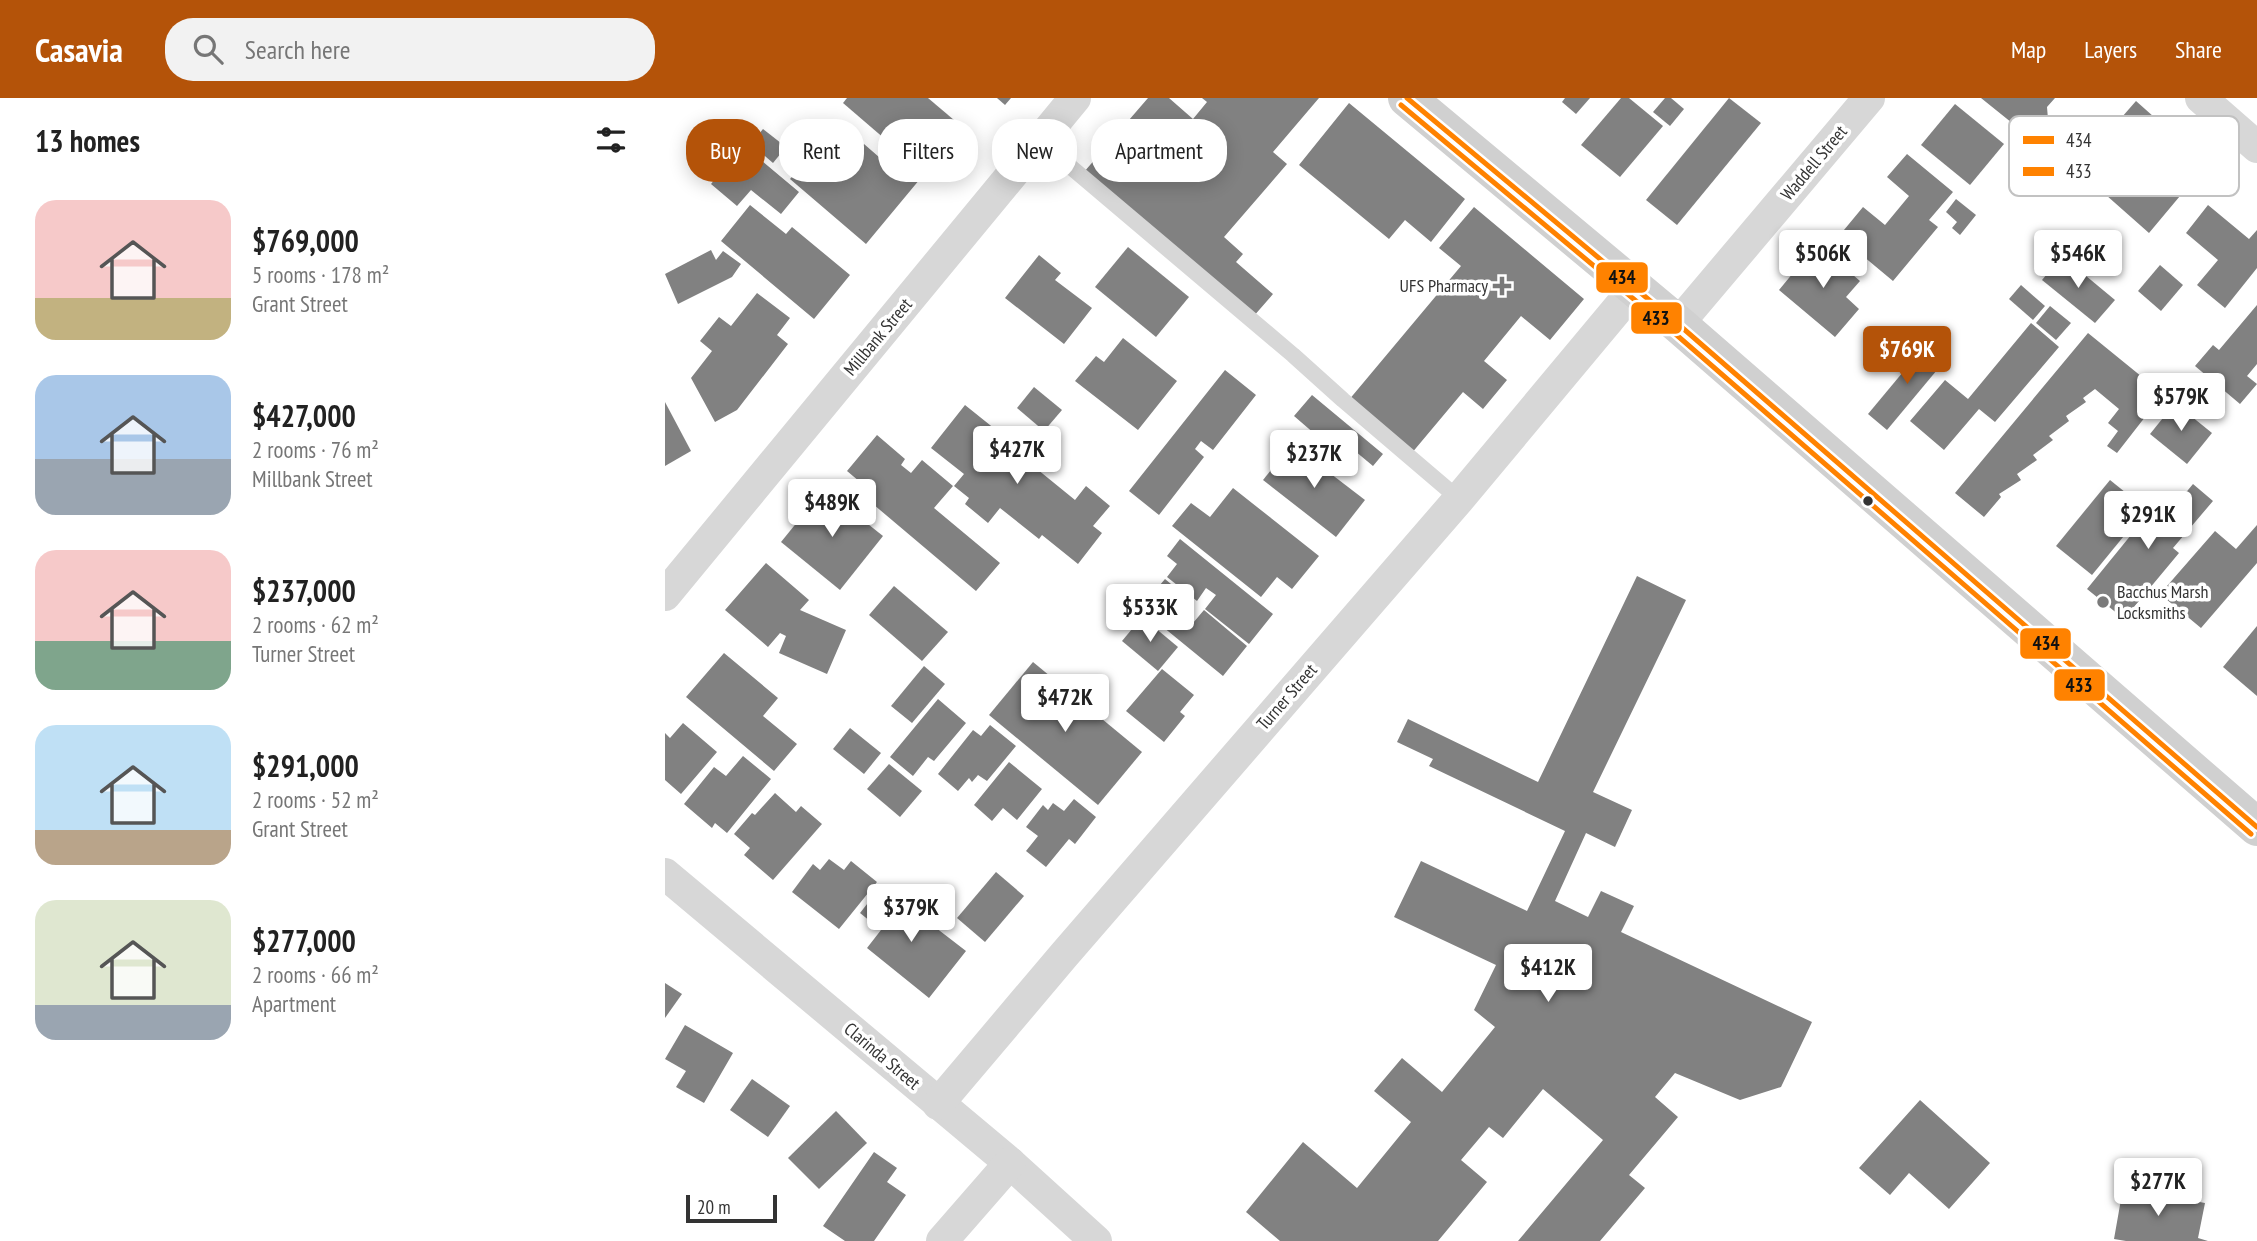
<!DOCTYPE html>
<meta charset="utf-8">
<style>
body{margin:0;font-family:"PT Sans Narrow",sans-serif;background:#f2f2f2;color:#222;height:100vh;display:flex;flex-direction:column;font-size:26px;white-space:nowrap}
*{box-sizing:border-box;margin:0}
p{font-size:23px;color:#767676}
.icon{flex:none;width:38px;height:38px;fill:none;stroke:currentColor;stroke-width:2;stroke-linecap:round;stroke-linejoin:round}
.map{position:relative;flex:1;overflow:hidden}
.drawer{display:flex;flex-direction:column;background:#fff;width:665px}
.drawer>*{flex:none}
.hud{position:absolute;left:21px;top:21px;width:665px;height:63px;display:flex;gap:14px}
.scale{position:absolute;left:21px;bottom:18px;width:91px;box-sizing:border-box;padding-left:7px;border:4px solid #333;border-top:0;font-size:19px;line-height:24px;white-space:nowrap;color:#333;-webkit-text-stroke:5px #fff;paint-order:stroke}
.price{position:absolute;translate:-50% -60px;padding:0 16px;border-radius:7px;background:#fff;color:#222;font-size:23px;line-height:46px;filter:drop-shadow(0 2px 4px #0008)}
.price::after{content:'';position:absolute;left:50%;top:42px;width:21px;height:16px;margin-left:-10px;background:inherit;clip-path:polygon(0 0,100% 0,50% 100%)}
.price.selected{background:#b45309;color:#fff}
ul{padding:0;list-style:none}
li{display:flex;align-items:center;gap:21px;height:175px;padding:0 35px}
li span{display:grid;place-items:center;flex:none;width:196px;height:140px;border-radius:21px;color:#555}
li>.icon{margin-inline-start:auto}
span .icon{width:84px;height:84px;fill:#fffc;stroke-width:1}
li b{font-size:30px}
h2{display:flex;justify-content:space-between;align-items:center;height:84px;padding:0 35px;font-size:30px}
.pill{padding:0 24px;border-radius:28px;background:#fff;box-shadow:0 4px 18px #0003;font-size:24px;line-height:63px}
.pill.selected{background:#b45309;color:#fff}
header{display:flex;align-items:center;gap:42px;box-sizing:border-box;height:98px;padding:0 35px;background:#b45309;color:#fff}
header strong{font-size:33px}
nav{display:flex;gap:38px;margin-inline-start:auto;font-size:24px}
.search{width:490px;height:63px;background:#f2f2f2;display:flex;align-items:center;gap:18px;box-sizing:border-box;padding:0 24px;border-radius:28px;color:#767676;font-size:26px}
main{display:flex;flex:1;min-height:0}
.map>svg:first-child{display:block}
.building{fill:#818181}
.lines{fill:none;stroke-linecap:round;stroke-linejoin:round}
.lane{stroke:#d7d7d7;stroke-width:16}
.street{stroke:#d7d7d7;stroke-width:32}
.secondary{stroke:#d0d0d0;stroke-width:38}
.bus-1-casing{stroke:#fff;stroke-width:10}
.bus-2-casing{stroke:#fff;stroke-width:10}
.bus-1{stroke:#ff8200;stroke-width:5}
.bus-2{stroke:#ff8200;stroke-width:5}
.poi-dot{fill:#7a7a7a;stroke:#fff;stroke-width:2.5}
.bus-dot{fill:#333;stroke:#fff;stroke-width:2.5}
.labels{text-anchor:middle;stroke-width:7;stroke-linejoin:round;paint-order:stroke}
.street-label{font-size:18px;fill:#333;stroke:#fff}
.poi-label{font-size:18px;fill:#333;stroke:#fff;text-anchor:end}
.key{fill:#fff;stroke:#c2c2c2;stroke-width:2}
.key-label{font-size:19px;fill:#333}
.line-badge{stroke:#fff;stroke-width:2.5}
.pale-badge-label{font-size:19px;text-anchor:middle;font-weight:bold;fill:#111}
</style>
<header>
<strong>Casavia</strong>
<div class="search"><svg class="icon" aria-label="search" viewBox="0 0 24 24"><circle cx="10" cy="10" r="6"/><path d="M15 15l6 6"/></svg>Search here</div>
<nav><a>Map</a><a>Layers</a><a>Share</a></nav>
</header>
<main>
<section class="drawer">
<h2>13 homes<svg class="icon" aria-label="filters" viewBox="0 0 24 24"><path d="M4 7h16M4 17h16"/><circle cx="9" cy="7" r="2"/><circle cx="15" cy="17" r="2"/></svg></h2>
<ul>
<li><span style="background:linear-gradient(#f6c9c9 70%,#c2b280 0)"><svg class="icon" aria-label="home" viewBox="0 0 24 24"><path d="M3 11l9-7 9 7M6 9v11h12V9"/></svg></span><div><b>$769,000</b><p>5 rooms · 178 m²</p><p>Grant Street</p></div></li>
<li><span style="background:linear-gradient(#a9c7e8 60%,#9aa5b1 0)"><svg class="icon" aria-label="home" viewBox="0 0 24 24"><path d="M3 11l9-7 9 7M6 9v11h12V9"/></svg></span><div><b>$427,000</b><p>2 rooms · 76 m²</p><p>Millbank Street</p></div></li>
<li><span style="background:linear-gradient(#f6c9c9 65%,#7fa58c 0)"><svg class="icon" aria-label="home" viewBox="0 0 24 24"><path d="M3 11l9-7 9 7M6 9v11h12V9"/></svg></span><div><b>$237,000</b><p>2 rooms · 62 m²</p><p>Turner Street</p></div></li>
<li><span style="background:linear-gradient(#bfe0f5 75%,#b9a48a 0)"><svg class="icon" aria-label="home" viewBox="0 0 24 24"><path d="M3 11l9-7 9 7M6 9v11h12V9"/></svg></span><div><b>$291,000</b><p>2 rooms · 52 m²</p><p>Grant Street</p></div></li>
<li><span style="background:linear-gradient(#dfe7d0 75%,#9aa5b1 0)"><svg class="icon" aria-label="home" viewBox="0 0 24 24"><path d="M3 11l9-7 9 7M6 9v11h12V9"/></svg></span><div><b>$277,000</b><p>2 rooms · 66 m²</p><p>Apartment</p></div></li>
</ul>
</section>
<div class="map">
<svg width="1592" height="1143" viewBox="0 0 1592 1143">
<rect width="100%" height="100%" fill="#fff"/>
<g class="building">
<path d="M 182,0 L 263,0 L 302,33 L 263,78 L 178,5 Z"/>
<path d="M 332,0 L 346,0 L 340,7 Z"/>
<path d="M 483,0 L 504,0 L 528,21 L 542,4 L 537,0 L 654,0 L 608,54 L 622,66 L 559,139 L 578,156 L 571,164 L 608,196 L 588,219 L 419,74 Z"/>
<path d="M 900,0 L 925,0 L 911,16 L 897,4 Z"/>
<path d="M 956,0 L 964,0 L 998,28 L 955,79 L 916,47 Z"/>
<path d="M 1000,0 L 1006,0 L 1019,11 L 1005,28 L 988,14 Z"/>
<path d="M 1064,0 L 1096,25 L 1012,127 L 981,102 Z"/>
<path d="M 1316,0 L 1390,0 L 1382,9 L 1383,21 L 1367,41 Z"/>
<path d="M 1471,3 L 1489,19 L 1462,51 L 1443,35 Z"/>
<path d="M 684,5 L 800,101 L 766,144 L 740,122 L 724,141 L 634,67 Z"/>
<path d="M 1290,6 L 1339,46 L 1305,87 L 1256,47 Z"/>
<path d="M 98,31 L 121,49 L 108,65 L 86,46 Z"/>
<path d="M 165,33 L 191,56 L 199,46 L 222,66 L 229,59 L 255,81 L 201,146 L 125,81 Z"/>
<path d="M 1491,40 L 1515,60 L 1501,76 L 1520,92 L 1484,135 L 1441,97 Z"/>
<path d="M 78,47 L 134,94 L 116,116 L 86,92 L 72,108 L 46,86 Z"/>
<path d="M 1242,56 L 1288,94 L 1264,122 L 1273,129 L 1228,183 L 1174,138 L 1198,109 L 1220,127 L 1244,98 L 1222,79 Z"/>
<path d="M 1291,101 L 1311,117 L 1295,137 L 1287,130 L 1292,124 L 1281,114 Z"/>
<path d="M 85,107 L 121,136 L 127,129 L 185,177 L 149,221 L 56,143 Z"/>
<path d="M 1543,107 L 1584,141 L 1592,132 L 1592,170 L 1560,210 L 1532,187 L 1553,162 L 1521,135 Z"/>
<path d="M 809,109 L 919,201 L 885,242 L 856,218 L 819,263 L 842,282 L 818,311 L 798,294 L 746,356 L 683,303 L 796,168 L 774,150 Z"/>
<path d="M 1152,146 L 1195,183 L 1181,199 L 1194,211 L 1170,239 L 1114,192 Z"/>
<path d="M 463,149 L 524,199 L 491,239 L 430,189 Z"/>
<path d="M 46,152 L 51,162 L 58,153 L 76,166 L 67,179 L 13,206 L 0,176 Z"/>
<path d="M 374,157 L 396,175 L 390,182 L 427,210 L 399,246 L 340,200 Z"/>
<path d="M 1397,158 L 1450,202 L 1430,225 L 1377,182 Z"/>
<path d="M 1495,167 L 1518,187 L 1496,213 L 1473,193 Z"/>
<path d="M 1356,187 L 1380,208 L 1368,222 L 1344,201 Z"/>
<path d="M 92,195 L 125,220 L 112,237 L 123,246 L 72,312 L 50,324 L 26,280 L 47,253 L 35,243 L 54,219 L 66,228 Z"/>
<path d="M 1592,207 L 1592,266 L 1582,278 L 1592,286 L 1575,306 L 1530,268 L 1548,247 L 1554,252 Z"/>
<path d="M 1385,208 L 1406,225 L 1391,242 L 1371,225 Z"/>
<path d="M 1366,225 L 1394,249 L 1330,324 L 1314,311 L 1279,352 L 1245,323 L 1280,282 L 1303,301 Z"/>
<path d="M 1423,235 L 1498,296 L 1452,355 L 1442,348 L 1453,333 L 1443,325 L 1454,311 L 1430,291 L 1418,300 L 1421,304 L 1401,318 L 1404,323 L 1384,338 L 1388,342 L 1368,357 L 1372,362 L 1352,376 L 1356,382 L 1334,396 L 1336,399 L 1319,419 L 1290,395 Z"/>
<path d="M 458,240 L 512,283 L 473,332 L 410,283 L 431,258 L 439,264 Z"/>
<path d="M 1263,244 L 1282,260 L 1222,332 L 1203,316 Z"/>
<path d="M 560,272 L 591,297 L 548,352 L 536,343 L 530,351 L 539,359 L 494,417 L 464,393 Z"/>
<path d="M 369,289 L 397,312 L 379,333 L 352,310 Z"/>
<path d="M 647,297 L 718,356 L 708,368 L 666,333 L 658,343 L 629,318 Z"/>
<path d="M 0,304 L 26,353 L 0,368 Z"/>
<path d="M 1510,305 L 1547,335 L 1522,366 L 1485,336 Z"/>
<path d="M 300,307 L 370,363 L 367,367 L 410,402 L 421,388 L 445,408 L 428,428 L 437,435 L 413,466 L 377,437 L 374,441 L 335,410 L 323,425 L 300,406 L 304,400 L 289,388 L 299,376 L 266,350 Z"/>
<path d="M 212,337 L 240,361 L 236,367 L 246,375 L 257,362 L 288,388 L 269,410 L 335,465 L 311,493 L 202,401 L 207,394 L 182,373 Z"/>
<path d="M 627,346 L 700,402 L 671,439 L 598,382 Z"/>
<path d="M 1445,382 L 1481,411 L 1427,477 L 1391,448 Z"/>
<path d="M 1528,386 L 1548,403 L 1508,450 L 1514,455 L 1459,521 L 1422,491 L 1501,394 L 1513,404 Z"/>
<path d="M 568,390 L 654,458 L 627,491 L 612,479 L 596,499 L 507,428 L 526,405 L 545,419 Z"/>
<path d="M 159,391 L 218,438 L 175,492 L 116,444 Z"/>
<path d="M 1592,427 L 1592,465 L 1536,530 L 1495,496 L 1550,433 L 1571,451 Z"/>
<path d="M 515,441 L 608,516 L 584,546 L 540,511 L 551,497 L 541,490 L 532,503 L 502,479 L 512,466 L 502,458 Z"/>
<path d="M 101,465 L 144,502 L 135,512 L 181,532 L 162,576 L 114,555 L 121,538 L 115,535 L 103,549 L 60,512 Z"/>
<path d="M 972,478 L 1021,502 L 928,694 L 967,712 L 950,749 L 921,735 L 890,803 L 923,819 L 936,793 L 969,808 L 956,834 L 1147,924 L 1116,989 L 1075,1002 L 1010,975 L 990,999 L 1013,1019 L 964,1077 L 980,1090 L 935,1143 L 853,1143 L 938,1042 L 878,991 L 838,1040 L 824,1029 L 796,1062 L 822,1084 L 773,1143 L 615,1143 L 581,1114 L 638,1044 L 692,1090 L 746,1024 L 709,993 L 737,960 L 777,994 L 830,929 L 809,912 L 831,867 L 729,819 L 756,763 L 862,813 L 900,733 L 764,668 L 768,661 L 732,644 L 743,621 L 873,684 Z"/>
<path d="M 500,481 L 529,505 L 519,518 L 528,525 L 539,512 L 582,548 L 558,578 L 465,502 L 479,486 L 489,494 Z"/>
<path d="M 229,488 L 283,534 L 257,563 L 204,517 Z"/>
<path d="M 477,519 L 513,549 L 493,573 L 457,543 Z"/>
<path d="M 1592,528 L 1592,598 L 1558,569 Z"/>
<path d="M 59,555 L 113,600 L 98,618 L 132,646 L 109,673 L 21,599 Z"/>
<path d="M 368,564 L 477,654 L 433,707 L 324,617 Z"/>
<path d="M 259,568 L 280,586 L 247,625 L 226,608 Z"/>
<path d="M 497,571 L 529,597 L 515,614 L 520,618 L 499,644 L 461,613 Z"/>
<path d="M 273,601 L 301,625 L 269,663 L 263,659 L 248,678 L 225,659 Z"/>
<path d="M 18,625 L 52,654 L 16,696 L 0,682 L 0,635 L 5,640 Z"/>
<path d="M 325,627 L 351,648 L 322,683 L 313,677 L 307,684 L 304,680 L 293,693 L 273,676 L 308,632 L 316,638 Z"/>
<path d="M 185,630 L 216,655 L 199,676 L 168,651 Z"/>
<path d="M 78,658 L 106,681 L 62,735 L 50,725 L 47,730 L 19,706 L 49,669 L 61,678 Z"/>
<path d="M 344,664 L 377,691 L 352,722 L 338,710 L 327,723 L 309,707 Z"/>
<path d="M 224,666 L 257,693 L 235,719 L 202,691 Z"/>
<path d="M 110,695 L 131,714 L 136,708 L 157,726 L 108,782 L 79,757 L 85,750 L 69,736 L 87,715 L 90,717 Z"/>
<path d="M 409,701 L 431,719 L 410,746 L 404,741 L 381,769 L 361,753 L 373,738 L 361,729 L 378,707 L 383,712 L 388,705 L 399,713 Z"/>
<path d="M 164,761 L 179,772 L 186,763 L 212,784 L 174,831 L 127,794 L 148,766 L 155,772 Z"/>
<path d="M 331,774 L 359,798 L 320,844 L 292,820 Z"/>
<path d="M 213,792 L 237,810 L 240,806 L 301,853 L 264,900 L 202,850 L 216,832 L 195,815 Z"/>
<path d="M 0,885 L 17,896 L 0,920 Z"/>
<path d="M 20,927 L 68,955 L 39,1005 L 11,989 L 21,973 L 0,961 Z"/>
<path d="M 87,981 L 125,1008 L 103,1039 L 65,1012 Z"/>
<path d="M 1255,1002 L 1325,1065 L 1284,1111 L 1244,1075 L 1225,1097 L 1194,1070 Z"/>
<path d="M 171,1013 L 202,1045 L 154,1091 L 123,1060 Z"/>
<path d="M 209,1054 L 232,1070 L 222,1084 L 241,1097 L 209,1143 L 180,1143 L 158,1128 Z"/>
<path d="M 1458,1090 L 1540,1105 L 1533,1140 L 1543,1143 L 1461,1143 L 1449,1141 Z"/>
</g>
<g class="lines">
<path class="lane" d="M 375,43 L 628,257 L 678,302 L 794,401"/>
<g class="street">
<path d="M 1536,0 L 1592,49"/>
<path d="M 1013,226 L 1204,0"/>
<path d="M 0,497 L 410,0"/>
<path d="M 0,776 L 345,1065 L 431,1143"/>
<path d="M 273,1006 L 399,857 L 794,401 L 970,190"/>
<path d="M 277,1143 L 345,1065"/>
</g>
<path class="secondary" d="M 742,0 L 1013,226 L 1592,729"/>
<defs>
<path id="bus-1" d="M 742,0 L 1013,226 L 1592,729"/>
<path id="bus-2" d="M 736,7 L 1007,233 L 1586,736"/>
</defs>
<use href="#bus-1" class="bus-1-casing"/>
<use href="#bus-2" class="bus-2-casing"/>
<use href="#bus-1" class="bus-1"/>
<use href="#bus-2" class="bus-2"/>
</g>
<g class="poi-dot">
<path d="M833.5 177.5h7v7h7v7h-7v7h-7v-7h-7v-7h7z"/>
<circle cx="1438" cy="504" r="7"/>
</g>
<circle class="bus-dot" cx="1203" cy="403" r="6"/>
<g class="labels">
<g class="street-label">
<text transform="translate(1149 65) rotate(-50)" y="6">Waddell Street</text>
<text transform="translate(213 239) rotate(-50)" y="6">Millbank Street</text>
<text transform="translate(622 599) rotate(-49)" y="6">Turner Street</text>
<text transform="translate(217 958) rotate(40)" y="6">Clarinda Street</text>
</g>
<g class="poi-label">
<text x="823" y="194">UFS Pharmacy</text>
<text x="1452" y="500" text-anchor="start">Bacchus Marsh<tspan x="1452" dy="21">Locksmiths</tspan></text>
</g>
</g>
<rect x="1344" y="18" width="230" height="80" rx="10" class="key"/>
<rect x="1358" y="38" width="31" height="8" fill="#ff8200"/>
<rect x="1358" y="69" width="31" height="9" fill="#ff8200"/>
<g class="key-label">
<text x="1401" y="49">434</text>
<text x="1401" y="80">433</text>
</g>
<g class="line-badge">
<rect x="930" y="163" width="54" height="33" rx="7" fill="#ff8200"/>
<rect x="965" y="203" width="53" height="34" rx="7" fill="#ff8200"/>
<rect x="1354" y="529" width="53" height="33" rx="7" fill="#ff8200"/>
<rect x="1388" y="570" width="53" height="34" rx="7" fill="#ff8200"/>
</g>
<g class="pale-badge-label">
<text x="957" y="186">434</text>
<text x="991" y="227">433</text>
<text x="1381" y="552">434</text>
<text x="1414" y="594">433</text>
</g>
</svg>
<div class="scale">20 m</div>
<b class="price" style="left:1158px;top:192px">$506K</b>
<b class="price" style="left:1413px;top:192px">$546K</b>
<b class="price selected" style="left:1242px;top:288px">$769K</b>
<b class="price" style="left:1516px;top:335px">$579K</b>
<b class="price" style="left:352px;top:388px">$427K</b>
<b class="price" style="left:649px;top:392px">$237K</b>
<b class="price" style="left:167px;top:441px">$489K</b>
<b class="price" style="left:1483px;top:453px">$291K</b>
<b class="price" style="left:485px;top:546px">$533K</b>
<b class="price" style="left:400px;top:636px">$472K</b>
<b class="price" style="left:246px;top:846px">$379K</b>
<b class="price" style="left:883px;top:906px">$412K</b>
<b class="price" style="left:1493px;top:1120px">$277K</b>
<div class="hud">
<a class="pill selected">Buy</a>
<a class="pill">Rent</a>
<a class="pill">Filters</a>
<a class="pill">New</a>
<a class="pill">Apartment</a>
</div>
</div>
</main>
